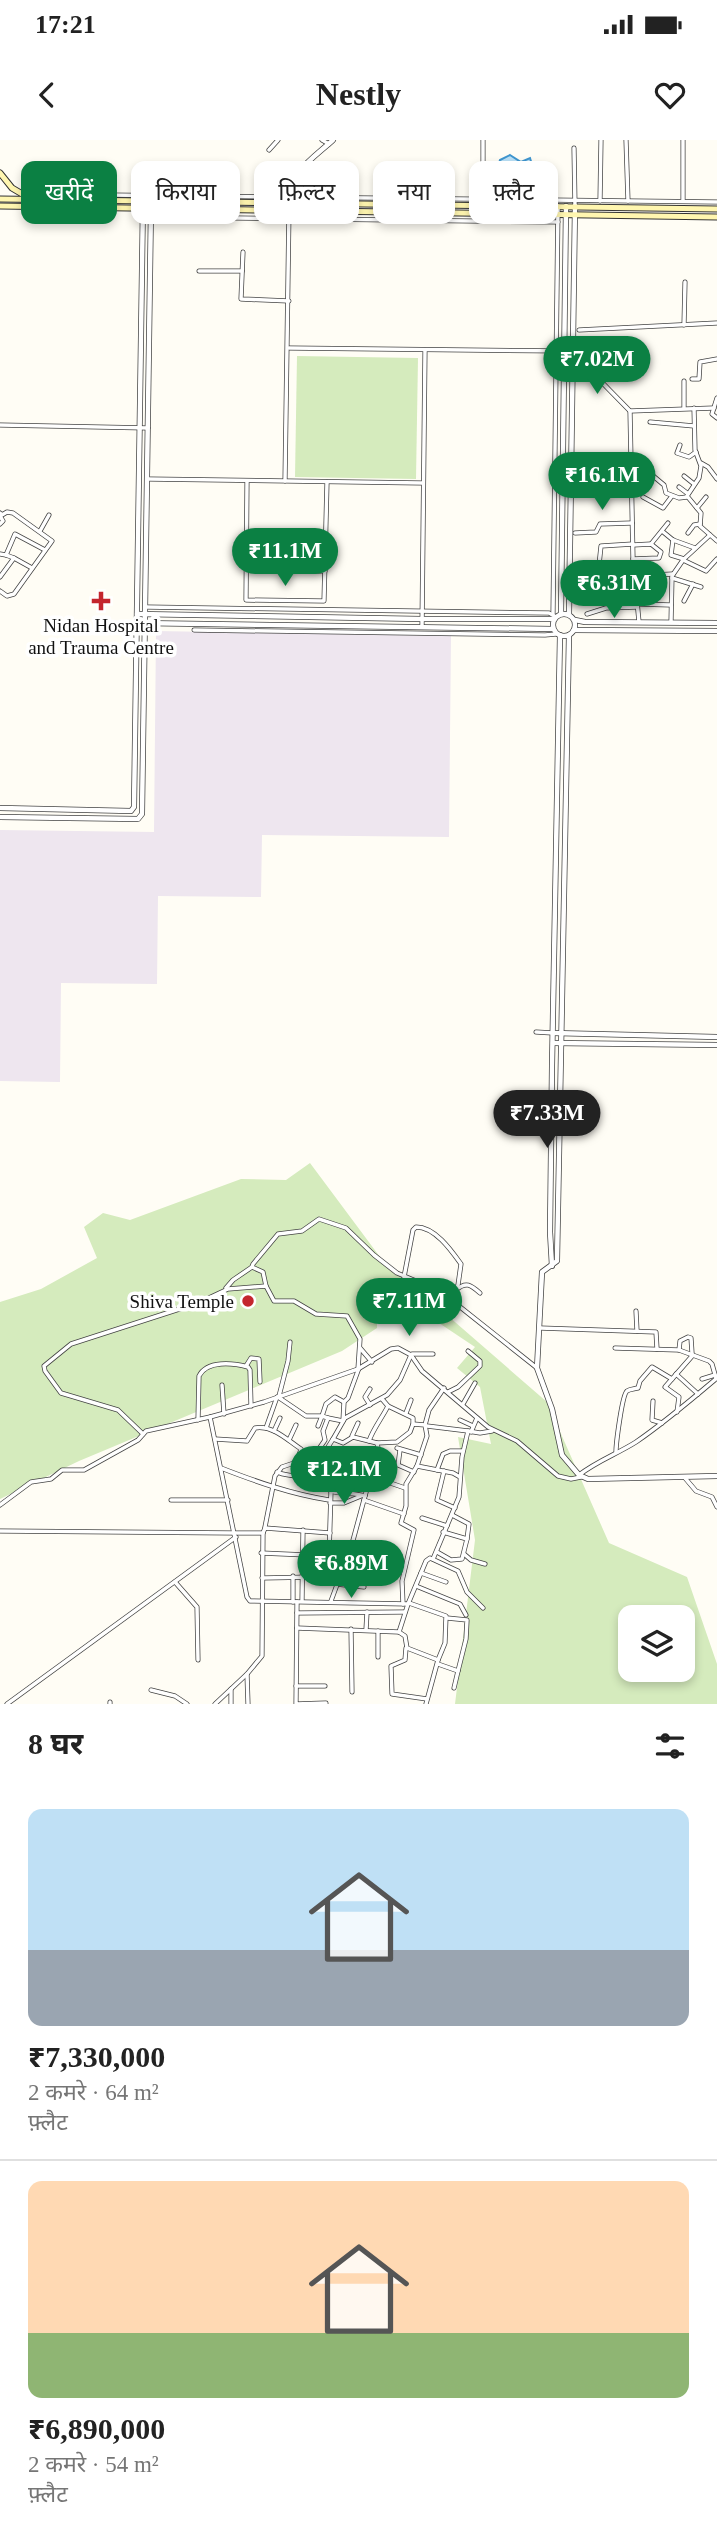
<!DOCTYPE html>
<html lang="hi">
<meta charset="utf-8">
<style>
body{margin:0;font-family:"Times New Roman","Noto Sans Devanagari",serif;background:#f6f6f6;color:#222;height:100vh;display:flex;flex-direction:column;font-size:26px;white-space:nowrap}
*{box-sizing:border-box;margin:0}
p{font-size:23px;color:#767676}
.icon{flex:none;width:38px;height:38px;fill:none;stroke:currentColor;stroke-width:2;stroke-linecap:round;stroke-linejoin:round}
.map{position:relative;height:1564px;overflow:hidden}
.details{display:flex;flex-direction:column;background:#fff;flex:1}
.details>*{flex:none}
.top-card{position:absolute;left:21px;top:21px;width:676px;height:63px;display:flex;gap:14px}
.controls{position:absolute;left:618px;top:1465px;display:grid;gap:14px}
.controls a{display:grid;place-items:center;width:77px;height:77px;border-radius:14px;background:#fff;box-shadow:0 4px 10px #0003;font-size:35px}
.price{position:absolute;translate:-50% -60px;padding:0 16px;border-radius:24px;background:#0b8043;color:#fff;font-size:23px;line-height:46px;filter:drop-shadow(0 2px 4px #0008)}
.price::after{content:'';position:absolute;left:50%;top:42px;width:21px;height:16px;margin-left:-10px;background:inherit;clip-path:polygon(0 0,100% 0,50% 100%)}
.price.selected{background:#222;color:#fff}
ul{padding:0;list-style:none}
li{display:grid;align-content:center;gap:14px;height:371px;padding:0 28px}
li+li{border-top:2px solid #e0e0e0}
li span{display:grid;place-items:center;height:217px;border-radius:14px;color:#555}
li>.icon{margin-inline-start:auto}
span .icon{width:126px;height:126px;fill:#fffc;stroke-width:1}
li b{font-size:30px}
h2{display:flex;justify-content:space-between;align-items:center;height:84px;padding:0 28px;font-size:30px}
.chip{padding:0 24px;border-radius:14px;background:#fff;box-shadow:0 4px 10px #0003;font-size:24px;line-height:63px}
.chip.selected{background:#0b8043;color:#fff}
.status{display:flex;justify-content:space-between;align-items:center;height:49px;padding:0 35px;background:#fff;direction:ltr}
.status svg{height:19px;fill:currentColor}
header{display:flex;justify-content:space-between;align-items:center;height:91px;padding:0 28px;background:#fff;font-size:32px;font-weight:700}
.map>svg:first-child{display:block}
.industrial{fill:#eee6ef}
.green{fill:#d5ebbd;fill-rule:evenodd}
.water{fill:#b9e0f7;stroke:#3f96cf;stroke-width:2}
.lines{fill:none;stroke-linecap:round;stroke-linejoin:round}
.minor-casing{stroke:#444;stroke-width:5}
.tertiary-casing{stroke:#444;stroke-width:6}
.secondary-casing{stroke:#333;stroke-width:7}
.minor{stroke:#fff;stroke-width:3.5}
.tertiary{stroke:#fff;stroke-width:4.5}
.secondary{stroke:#fff6b0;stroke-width:5}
.poi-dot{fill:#c4262e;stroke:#fff;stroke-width:2.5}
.labels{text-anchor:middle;stroke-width:7;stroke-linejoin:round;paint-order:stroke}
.poi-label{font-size:19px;fill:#111;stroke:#fff}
</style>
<div class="status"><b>17:21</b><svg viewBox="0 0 49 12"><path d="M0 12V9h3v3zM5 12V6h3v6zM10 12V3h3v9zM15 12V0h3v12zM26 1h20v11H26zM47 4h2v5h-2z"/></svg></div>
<header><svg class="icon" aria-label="back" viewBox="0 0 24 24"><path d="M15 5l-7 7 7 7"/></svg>Nestly<svg class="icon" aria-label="heart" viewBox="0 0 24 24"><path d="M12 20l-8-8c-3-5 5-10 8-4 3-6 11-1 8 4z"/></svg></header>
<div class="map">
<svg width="717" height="1564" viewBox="0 0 717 1564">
<rect width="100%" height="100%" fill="#fffdf5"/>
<path class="industrial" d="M 156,491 L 451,496 L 449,697 L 262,695 L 261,757 L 158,756 L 157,844 L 61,843 L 60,942 L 0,941 L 0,690 L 154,692 Z"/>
<g class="green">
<path d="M 297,216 L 418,218 L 416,339 L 295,337 Z"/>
<path d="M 310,1023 L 380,1117 L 547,1262 L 609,1403 L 687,1437 L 717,1524 L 717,1564 L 455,1564 L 475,1400 L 458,1297 L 491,1304 L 480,1247 L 457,1228 L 475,1207 L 424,1173 L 377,1176 L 377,1188 L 342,1211 L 79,1321 L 0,1359 L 0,1162 L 41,1149 L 97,1118 L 84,1087 L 103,1073 L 130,1080 L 241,1039 L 286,1040 ZM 630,1477 L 682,1477 L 682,1530 L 630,1530 Z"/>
</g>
<path class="water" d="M 510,15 L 521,22 L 530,18 L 533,28 C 517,32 518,44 498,43 L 496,33 L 500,20 Z"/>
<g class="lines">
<defs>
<g id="minor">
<path d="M 322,0 L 329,4"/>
<path d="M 626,0 L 628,61"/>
<path d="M 574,8 L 575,66"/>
<path d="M 269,10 L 278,0"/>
<path d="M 24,54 L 717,62"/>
<path d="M 600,61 L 601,0"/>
<path d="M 683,61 L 683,0"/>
<path d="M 475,65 L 483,21 L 483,0"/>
<path d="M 151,77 L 558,82"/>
<path d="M 243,112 L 241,159 L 289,161"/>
<path d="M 199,131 L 242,131"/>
<path d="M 684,185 L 685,142"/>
<path d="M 579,190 L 717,183"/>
<path d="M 289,208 L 565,211"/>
<path d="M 565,218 L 576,219 L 584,224 L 630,271 L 714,268"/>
<path d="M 692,239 L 699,239 L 700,222 L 717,219"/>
<path d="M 684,241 L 684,268"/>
<path d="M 717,258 L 712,274 L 717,278"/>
<path d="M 694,268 L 695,310 L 701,326 L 699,338 L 687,356 L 701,373 L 700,386 L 717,401"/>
<path d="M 630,271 L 633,419 L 639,482"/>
<path d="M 650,282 L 694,286"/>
<path d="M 0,285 L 148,288"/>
<path d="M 680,305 L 677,313 L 689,317 L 696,312"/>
<path d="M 701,323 L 708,327 L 717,339"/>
<path d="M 652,335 L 664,345 L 666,353 L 679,358 L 687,357"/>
<path d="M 684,336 L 694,344"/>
<path d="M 148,339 L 422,343"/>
<path d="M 247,341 L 246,460 L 324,461 L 327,342"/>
<path d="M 285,341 L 289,70"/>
<path d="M 679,347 L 687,353"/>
<path d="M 643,357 L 663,368 L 672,356"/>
<path d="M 697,368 L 706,357"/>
<path d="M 0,373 L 2,375 L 7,372 L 13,373 L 52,401 L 14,454 L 7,456 L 0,451"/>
<path d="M 0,376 L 3,381 L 0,384"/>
<path d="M 40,391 L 49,375"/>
<path d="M 662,391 L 673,400 L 695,408"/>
<path d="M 575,393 L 596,392 L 600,384 L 632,383"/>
<path d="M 688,393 L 694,385 L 700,384"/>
<path d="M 673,400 L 671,415 L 684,419"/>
<path d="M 651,404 L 668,383"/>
<path d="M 633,405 L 651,404 L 661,412 L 659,418 L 633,419"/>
<path d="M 0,414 L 6,415 L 15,394 L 45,410"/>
<path d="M 14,418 L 32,428"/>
<path d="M 683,420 L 706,431 L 717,419"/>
<path d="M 599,425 L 601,406 L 633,404"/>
<path d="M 325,431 L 314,431 L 315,410 L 325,407"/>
<path d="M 634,436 L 673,434"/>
<path d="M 0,437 L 14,418 L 6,415"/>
<path d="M 672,438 L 701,447"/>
<path d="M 684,461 L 693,444"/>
<path d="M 637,464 L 671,465"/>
<path d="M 146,467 L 549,473 L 556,477"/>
<path d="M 553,474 L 558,66"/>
<path d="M 587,474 L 606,468 L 637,467"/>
<path d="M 671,482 L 672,436 L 683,420 L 710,395"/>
<path d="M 422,487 L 425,210"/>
<path d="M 194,490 L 545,495 L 556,494"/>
<path d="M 536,892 L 553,893"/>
<path d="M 404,1137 L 413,1090 L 416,1087 C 435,1087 451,1110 461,1124 L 458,1145 L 450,1158"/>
<path d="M 266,1146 L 263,1132 L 252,1127 L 253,1124 L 278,1094 L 302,1091 L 319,1079 L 346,1088 L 374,1115 L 397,1133 L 440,1151 L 537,1228"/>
<path d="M 226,1148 L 233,1140 L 252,1127"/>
<path d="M 456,1150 C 466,1141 471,1145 480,1153"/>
<path d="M 636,1171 L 637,1191"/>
<path d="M 540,1188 L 656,1192 L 657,1209"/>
<path d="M 360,1208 L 372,1222"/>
<path d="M 615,1208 L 679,1210 L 709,1221 L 712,1224 L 716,1238"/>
<path d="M 679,1210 L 680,1201 L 688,1197 L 691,1198 L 692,1213"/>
<path d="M 412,1214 L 433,1214"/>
<path d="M 246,1226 L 251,1218 L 259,1219 L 260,1242"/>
<path d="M 676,1234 L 698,1254"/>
<path d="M 702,1239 L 715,1235"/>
<path d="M 222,1245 L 224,1274"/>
<path d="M 370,1249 L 365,1257 L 370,1265"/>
<path d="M 448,1252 L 458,1247 L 480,1226 L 480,1221 L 468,1211"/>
<path d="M 279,1256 L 288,1221 L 290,1202"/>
<path d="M 278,1257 L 306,1276 L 322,1276 L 326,1264 L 335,1257 L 344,1262"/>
<path d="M 653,1261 L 652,1280 L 662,1283"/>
<path d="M 463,1264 L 475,1243"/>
<path d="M 388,1266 L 413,1278 L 413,1283"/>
<path d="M 677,1272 L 679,1257 L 665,1247 L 693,1215"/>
<path d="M 406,1273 L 411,1260"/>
<path d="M 210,1277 L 247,1457 L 250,1461 L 408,1464 L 426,1421 L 430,1418 L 458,1431 L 467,1452 L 483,1468"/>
<path d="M 328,1278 L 343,1281 L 344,1262 L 348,1258 L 359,1228"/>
<path d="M 198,1280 L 199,1236 C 207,1220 233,1223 248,1227 L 250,1230 L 251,1266"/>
<path d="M 460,1280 L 473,1286"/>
<path d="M 425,1285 L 429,1270 L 444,1248"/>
<path d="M 427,1286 L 468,1291"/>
<path d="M 266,1288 L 277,1257"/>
<path d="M 274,1291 L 280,1278"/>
<path d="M 471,1292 L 477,1278"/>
<path d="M 143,1294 L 118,1270 L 61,1253 L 45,1231 L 44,1226 L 71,1204 L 198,1163 L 228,1149 L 266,1146 L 274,1161 L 294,1161 L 316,1174 L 347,1176 L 360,1199 L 358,1229"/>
<path d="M 352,1296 L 358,1283"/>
<path d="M 215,1299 L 247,1301 L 255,1288 C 273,1285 287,1300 301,1309 L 297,1322 L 282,1327 L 275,1336 L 265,1387"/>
<path d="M 333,1299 L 345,1278 L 387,1255 L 400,1240 L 411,1215"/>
<path d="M 289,1300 L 296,1285"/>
<path d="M 369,1301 C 373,1289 382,1278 388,1266 L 382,1259"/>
<path d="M 397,1308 L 421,1315"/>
<path d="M 400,1310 L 398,1325 L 414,1332"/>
<path d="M 616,1312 C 616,1304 622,1255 627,1251 C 630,1249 634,1249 638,1248 L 640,1241 L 652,1227 L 672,1239"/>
<path d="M 298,1320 L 312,1319 L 325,1300 L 323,1291 L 328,1278 L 322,1276 L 318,1286"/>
<path d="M 330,1323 L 353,1336"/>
<path d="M 221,1328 C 257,1342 291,1354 329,1360"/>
<path d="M 437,1330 L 443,1314 L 450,1311 L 462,1311"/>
<path d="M 444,1331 L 437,1360 L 455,1368"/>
<path d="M 277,1332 C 293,1339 310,1335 327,1339"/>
<path d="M 579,1335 C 597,1321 617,1314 636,1302 C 664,1283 691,1260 717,1238"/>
<path d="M 370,1336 L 405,1348"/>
<path d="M 685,1338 L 696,1351 L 712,1357 L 717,1367"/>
<path d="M 329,1345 L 342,1331"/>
<path d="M 331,1351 C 342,1355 353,1352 365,1356"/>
<path d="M 171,1360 L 228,1360"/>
<path d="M 364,1360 L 404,1374"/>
<path d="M 330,1363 L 344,1363 L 361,1356"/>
<path d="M 0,1365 L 31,1342 L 51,1339 L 62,1330 L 84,1330 L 138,1300 L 146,1291 L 210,1277 L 264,1262 L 358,1229 L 391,1209 L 398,1208 L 411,1215 L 422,1231 L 488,1287 L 517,1301 L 558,1336 L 571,1339 L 581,1337"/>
<path d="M 452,1375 L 469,1384 L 467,1399"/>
<path d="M 422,1378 L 447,1386"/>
<path d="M 0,1391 L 234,1393 L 263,1393 L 265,1388 L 330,1393"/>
<path d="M 437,1412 L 451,1420 L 462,1419 L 467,1399 L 443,1392"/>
<path d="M 261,1413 L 329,1416 L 331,1351 L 326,1335 L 330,1323 L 328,1307 L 333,1299 L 343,1303 L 353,1297 L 377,1303 L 397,1302 L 410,1292 L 413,1284 L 425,1285 L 427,1296 L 417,1326 L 453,1333 L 460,1337"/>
<path d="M 464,1414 L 471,1420 L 485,1424"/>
<path d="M 433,1419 L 459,1357 L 462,1317 L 468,1291 L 480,1293 L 492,1291"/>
<path d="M 329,1425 L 329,1416"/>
<path d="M 421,1433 L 446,1442"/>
<path d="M 262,1438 L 315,1437"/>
<path d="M 175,1442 L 197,1467 L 198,1520"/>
<path d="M 336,1444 L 364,1447"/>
<path d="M 416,1446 L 460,1464 L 466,1475"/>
<path d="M 302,1461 L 303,1390"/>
<path d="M 331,1461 L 352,1404 L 378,1308 L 377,1303"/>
<path d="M 293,1462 L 293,1436"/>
<path d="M 297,1462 L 296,1564 L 326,1563"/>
<path d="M 409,1463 L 446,1476 L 445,1503 L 438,1520"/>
<path d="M 403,1464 L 402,1441 L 414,1390 L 401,1383 L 406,1366 L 406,1344 L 417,1326"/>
<path d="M 297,1473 L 405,1472"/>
<path d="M 297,1488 L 399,1492 L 405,1496 L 407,1508 L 438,1520 L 426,1564"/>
<path d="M 351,1489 L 352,1552"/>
<path d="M 366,1490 L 367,1472"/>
<path d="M 399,1492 L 408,1464"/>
<path d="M 406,1508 L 405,1520 L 391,1526 L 392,1554 L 427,1559"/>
<path d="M 378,1517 L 378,1491"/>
<path d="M 438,1524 L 458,1531 L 466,1499 L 467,1480 L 447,1478"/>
<path d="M 247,1534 L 248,1564"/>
<path d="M 296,1546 L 325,1546"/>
<path d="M 454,1548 L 458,1531"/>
<path d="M 151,1550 L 175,1556 L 187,1564"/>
<path d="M 110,1562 L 110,1564"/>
<path d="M 7,1564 L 236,1397"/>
<path d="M 215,1564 L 247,1534 L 262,1516 L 263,1393"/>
<path d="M 231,1564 L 231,1549"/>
</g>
<g id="tertiary">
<path d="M 289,63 C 291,30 311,20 333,0"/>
<circle cx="564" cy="485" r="11"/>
<path d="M 137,474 L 422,479 L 554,479"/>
<path d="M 561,474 L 566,66"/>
<path d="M 569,474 L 575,66"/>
<path d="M 575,480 L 585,482 L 717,483"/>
<path d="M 137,483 L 553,489"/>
<path d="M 574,490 L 717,491"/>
<path d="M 569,495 L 557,1121 L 542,1132 L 537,1228 L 552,1269 L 562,1315 L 579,1335 L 588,1339 L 717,1336"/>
<path d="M 0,668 L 131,671 L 134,667 L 143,61"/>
<path d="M 0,677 L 138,679 L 142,674 L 151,67"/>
<path d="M 553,893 L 717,897"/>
<path d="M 553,903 L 717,905"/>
<path d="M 552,1126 L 550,1092 L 552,926 L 560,495"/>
</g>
<g id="secondary">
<path d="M 0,33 L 12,48 L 29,58"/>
<path d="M 0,59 L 717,69"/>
<path d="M 0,66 L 717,77"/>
</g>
</defs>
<use href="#minor" class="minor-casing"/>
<use href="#tertiary" class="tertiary-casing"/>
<use href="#secondary" class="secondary-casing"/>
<use href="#minor" class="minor"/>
<use href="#tertiary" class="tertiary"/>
<use href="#secondary" class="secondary"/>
</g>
<g class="poi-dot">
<path d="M97.5 450.5h7v7h7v7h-7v7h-7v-7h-7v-7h7z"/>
<circle cx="248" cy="1161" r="7"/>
</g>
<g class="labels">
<g class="poi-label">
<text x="101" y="492">Nidan Hospital<tspan x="101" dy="22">and Trauma Centre</tspan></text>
<text x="234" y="1168" text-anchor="end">Shiva Temple</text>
</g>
</g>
</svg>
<div class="controls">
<a><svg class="icon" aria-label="layers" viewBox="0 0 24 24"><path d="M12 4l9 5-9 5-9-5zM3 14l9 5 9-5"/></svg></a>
</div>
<b class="price" style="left:597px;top:256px">₹7.02M</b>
<b class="price" style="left:602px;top:372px">₹16.1M</b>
<b class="price" style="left:285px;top:448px">₹11.1M</b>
<b class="price" style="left:614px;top:480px">₹6.31M</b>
<b class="price selected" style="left:547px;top:1010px">₹7.33M</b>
<b class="price" style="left:409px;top:1198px">₹7.11M</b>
<b class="price" style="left:344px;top:1366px">₹12.1M</b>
<b class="price" style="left:351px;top:1460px">₹6.89M</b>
<div class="top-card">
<a class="chip selected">खरीदें</a>
<a class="chip">किराया</a>
<a class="chip">फ़िल्टर</a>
<a class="chip">नया</a>
<a class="chip">फ़्लैट</a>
</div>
</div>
<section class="details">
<h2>8 घर<svg class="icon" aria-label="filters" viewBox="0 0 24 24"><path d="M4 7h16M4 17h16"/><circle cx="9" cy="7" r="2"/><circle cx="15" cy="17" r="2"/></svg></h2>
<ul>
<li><span style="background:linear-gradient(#bfe0f5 65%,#9aa5b1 0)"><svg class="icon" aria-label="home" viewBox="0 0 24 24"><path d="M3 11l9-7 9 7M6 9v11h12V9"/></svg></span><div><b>₹7,330,000</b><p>2 कमरे · 64 m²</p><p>फ़्लैट</p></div></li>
<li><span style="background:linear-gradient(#ffd9b3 70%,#8fb573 0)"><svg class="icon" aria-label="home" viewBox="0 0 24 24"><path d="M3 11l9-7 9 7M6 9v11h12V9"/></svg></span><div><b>₹6,890,000</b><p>2 कमरे · 54 m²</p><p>फ़्लैट</p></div></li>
</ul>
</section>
